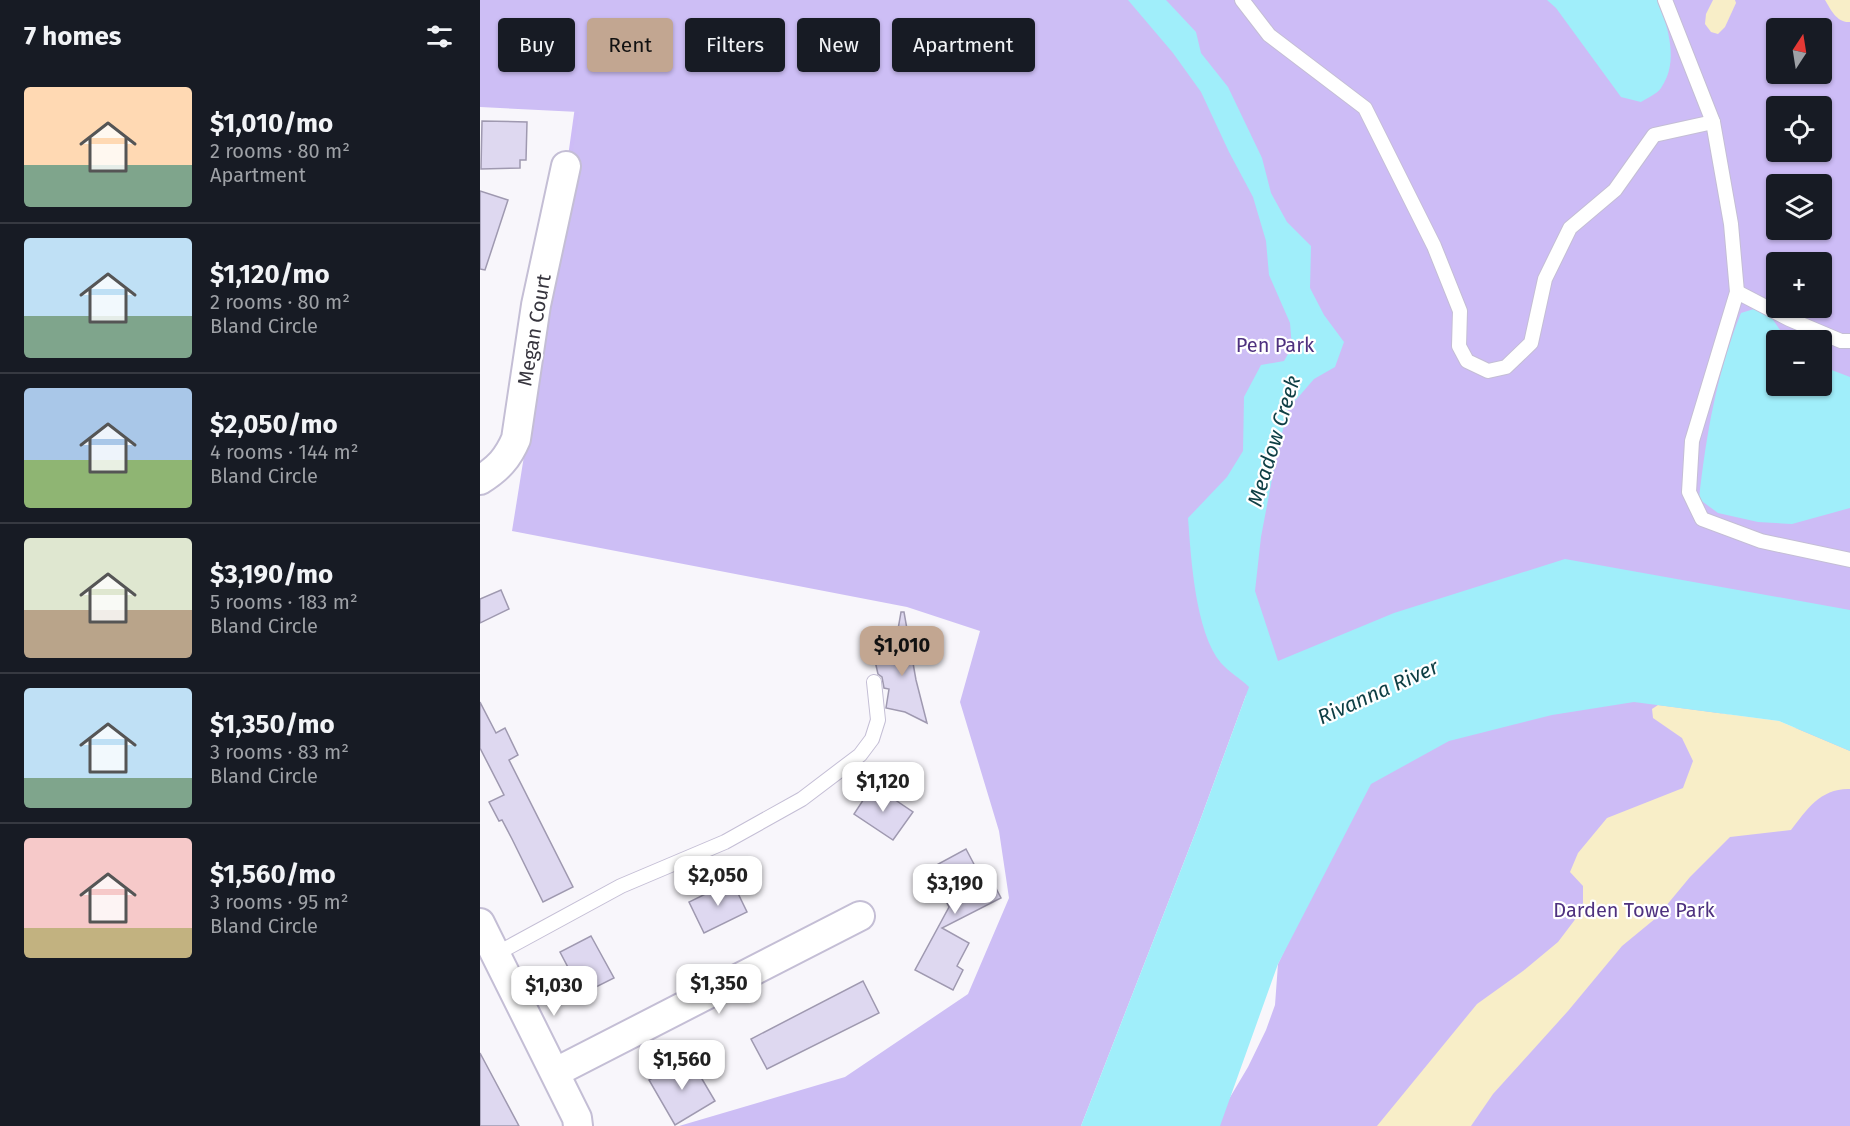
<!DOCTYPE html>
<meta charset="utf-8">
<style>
body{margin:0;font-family:"Fira Sans",sans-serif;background:#242831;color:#f1f3f6;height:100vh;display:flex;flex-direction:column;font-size:22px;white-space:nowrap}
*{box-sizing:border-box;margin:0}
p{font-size:20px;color:#9ea1a6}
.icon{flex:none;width:33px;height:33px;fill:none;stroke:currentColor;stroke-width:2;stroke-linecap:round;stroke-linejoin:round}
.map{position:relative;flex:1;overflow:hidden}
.sheet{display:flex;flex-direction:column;background:#171b24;width:480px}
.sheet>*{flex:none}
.top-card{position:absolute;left:18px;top:18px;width:570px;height:54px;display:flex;gap:12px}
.needle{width:39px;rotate:12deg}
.tools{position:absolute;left:1286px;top:18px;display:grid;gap:12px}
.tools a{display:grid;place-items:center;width:66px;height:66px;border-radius:6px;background:#171b24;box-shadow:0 2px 4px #0004;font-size:30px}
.price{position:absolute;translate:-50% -51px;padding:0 14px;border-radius:12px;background:#fff;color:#222;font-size:20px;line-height:39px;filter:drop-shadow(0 2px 3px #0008)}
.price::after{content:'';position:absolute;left:50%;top:36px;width:18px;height:14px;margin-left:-9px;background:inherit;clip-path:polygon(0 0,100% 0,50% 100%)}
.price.current{background:#c2a691;color:#111}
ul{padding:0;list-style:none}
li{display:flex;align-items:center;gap:18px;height:150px;padding:0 24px}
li+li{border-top:2px solid #363941}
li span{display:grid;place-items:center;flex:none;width:168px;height:120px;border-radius:6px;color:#555}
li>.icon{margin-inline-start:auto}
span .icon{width:72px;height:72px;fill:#fffc;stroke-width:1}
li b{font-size:26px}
h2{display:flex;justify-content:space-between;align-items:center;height:72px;padding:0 24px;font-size:26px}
.chip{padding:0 21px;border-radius:6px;background:#171b24;box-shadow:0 2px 4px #0004;font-size:21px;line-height:54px}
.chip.current{background:#c2a691;color:#111}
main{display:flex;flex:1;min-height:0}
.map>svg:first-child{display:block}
.green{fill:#cdbcf6;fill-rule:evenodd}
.forest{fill:#cdbef5}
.sand{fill:#f8eec8}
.water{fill:#a0eefa}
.building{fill:#ded8f0;stroke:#9f99b0;stroke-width:1.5}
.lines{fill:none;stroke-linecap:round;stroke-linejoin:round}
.service-casing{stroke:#c4bed5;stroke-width:16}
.minor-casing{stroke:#c4bed5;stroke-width:32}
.service{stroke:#fff;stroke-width:14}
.minor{stroke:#fff;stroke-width:28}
.labels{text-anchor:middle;stroke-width:4.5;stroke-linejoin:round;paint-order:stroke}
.street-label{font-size:20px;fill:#37353e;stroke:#fff}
.park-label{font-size:20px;fill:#4e317f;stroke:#fff}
.water-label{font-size:21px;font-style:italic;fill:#0d3e44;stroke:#fff}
</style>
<main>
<section class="sheet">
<h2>7 homes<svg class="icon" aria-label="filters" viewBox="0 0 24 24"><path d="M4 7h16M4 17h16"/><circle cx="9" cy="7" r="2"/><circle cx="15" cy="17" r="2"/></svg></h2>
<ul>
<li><span style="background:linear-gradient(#ffd9b3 65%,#7fa58c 0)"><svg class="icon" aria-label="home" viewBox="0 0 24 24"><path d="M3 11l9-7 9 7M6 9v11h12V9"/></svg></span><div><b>$1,010/mo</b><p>2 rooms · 80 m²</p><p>Apartment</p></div></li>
<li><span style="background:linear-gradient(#bfe0f5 65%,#7fa58c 0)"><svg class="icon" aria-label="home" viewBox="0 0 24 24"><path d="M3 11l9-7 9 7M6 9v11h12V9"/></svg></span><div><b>$1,120/mo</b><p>2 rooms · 80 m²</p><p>Bland Circle</p></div></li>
<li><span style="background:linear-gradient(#a9c7e8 60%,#8fb573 0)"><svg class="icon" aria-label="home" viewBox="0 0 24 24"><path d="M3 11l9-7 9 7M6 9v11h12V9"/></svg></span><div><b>$2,050/mo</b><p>4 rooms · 144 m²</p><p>Bland Circle</p></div></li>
<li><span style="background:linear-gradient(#dfe7d0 60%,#b9a48a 0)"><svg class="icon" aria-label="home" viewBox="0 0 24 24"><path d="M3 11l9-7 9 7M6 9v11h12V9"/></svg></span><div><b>$3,190/mo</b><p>5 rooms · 183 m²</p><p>Bland Circle</p></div></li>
<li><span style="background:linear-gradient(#bfe0f5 75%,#7fa58c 0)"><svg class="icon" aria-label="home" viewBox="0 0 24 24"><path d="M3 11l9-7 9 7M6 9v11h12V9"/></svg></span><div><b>$1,350/mo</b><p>3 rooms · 83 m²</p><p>Bland Circle</p></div></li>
<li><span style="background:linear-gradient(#f6c9c9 75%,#c2b280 0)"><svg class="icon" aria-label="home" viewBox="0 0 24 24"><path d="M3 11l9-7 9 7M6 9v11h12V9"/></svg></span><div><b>$1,560/mo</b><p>3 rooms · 95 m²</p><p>Bland Circle</p></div></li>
</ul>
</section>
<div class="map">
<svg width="1370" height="1126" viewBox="0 0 1370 1126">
<rect width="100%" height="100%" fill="#f8f6fb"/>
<g class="green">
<path d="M 110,0 L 1370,0 L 1370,649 L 820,710 L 40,498 ZM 1296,28 L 1341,28 L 1341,74 L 1296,74 ZM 1296,106 L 1341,106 L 1341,152 L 1296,152 ZM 1296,184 L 1341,184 L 1341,230 L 1296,230 ZM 1296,262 L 1341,262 L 1341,308 L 1296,308 ZM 1296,340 L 1341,340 L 1341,386 L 1296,386 Z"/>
<path d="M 1091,683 L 1370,739 L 1370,1126 L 733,1126 L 768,1067 L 786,1030 L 795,1005 L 798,964 L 881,789 L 939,754 Z"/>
</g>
<path class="forest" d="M 0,0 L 648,0 L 693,53 L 721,92 L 749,152 L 773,197 L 786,241 L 789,275 L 810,323 L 812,348 L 804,362 L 764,397 L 763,451 L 747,477 L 709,518 L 741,663 L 769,687 L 718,826 L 601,1126 L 199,1126 L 365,1077 L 488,994 L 529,898 L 519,831 L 480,702 L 500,631 L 427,607 L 32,531 L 99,112 L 0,107 Z"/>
<g class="sand">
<path d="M 1233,0 L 1255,0 L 1256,3 L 1245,27 L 1238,34 L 1231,32 L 1225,24 L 1226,14 Z"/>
<path d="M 1345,0 L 1370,0 L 1370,22 C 1357,23 1351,10 1345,0 Z"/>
<path d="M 1178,705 L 1299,721 L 1370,751 L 1370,789 C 1341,788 1327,809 1311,830 L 1250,837 L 1210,877 L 1176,918 L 1142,946 L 1088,1011 L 1013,1094 L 991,1126 L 897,1126 L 997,1004 L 1043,971 L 1078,942 L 1103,909 L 1103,886 L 1090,872 L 1098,853 L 1127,818 L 1203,788 L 1213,761 L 1202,738 L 1173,718 L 1172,709 Z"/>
</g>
<g class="water">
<path d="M 648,0 L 686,0 L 716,32 L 721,53 L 748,87 L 782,158 L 791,193 L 807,222 L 831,246 L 830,288 L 844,315 L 864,342 L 855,367 L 834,379 L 808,409 L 796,458 L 781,537 L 775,591 L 798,661 L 914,613 L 1085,559 L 1370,610 L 1370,751 L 1299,721 L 1154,702 L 1072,715 L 969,741 L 891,784 L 798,964 L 740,1126 L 601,1126 L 718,826 L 769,687 C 761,679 749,672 741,663 C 715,632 711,557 708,518 L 747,477 L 763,451 L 764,397 L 781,365 L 804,361 L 812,347 L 810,323 L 789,275 L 786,241 L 773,197 L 749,152 L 721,92 L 693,53 Z"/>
<path d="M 1067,0 L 1179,0 C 1187,28 1200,61 1181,88 C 1177,94 1167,98 1161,102 L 1141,97 L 1076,8 Z"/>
<path d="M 1274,309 L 1289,314 L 1307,340 L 1296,340 L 1296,386 L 1341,386 L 1341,366 L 1370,377 L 1370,508 L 1312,524 L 1278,522 L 1238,513 L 1219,499 C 1226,435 1237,372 1261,313 Z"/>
</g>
<g class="building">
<path d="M 2,121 L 47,122 L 46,160 L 40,160 L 40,168 L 1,169 Z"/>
<path d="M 0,191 L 28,200 L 5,270 L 0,269 Z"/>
<path d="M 21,590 L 29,609 L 0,623 L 0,599 Z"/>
<path d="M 421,612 L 424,612 L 436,680 L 447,723 L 425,712 L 406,708 L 409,689 L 404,688 L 402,677 L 398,674 L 395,661 L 413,658 Z"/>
<path d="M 0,702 L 16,733 L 25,728 L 38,755 L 29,760 L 93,887 L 63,902 L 32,839 L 22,820 L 19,821 L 9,802 L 24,795 L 0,748 Z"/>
<path d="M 393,785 L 433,812 L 413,840 L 374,814 Z"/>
<path d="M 486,849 L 496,868 L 499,866 L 506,879 L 510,877 L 521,898 L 462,928 L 489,943 L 477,966 L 483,970 L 473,990 L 435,970 L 469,907 L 449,869 Z"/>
<path d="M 252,881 L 267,912 L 224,933 L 209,902 Z"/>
<path d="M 111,936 L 134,978 L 102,994 L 80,952 Z"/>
<path d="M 383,981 L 399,1013 L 287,1069 L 271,1039 Z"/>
<path d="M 0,1053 L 39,1126 L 0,1126 Z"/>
<path d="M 209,1057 L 235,1101 L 195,1125 L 169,1080 Z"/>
</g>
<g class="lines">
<defs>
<g id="service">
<path d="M 762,0 L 789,35 L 885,108 L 954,246 L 980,311 L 979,346 L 987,361 L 1008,371 L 1026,367 L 1051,343 L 1065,279 L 1090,228 L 1135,190 L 1174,135 L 1233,122"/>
<path d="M 1185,0 L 1233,122 L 1251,224 L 1257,292 L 1212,441 L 1209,492 L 1222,519 L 1281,541 L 1370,560"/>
<path d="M 1257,292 L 1309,319 L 1361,341 L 1370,341"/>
<path d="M 16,954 L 141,886 L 245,842 L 322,799 L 380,755 L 392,739 L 398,720 L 394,682"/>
</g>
<g id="minor">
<path d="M 0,480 C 18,469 28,458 36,439 L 56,305 L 86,166"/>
<path d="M 0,923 L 97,1118 L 98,1126"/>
<path d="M 76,1072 L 380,916"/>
</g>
</defs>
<use href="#service" class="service-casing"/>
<use href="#minor" class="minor-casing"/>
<use href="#service" class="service"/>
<use href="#minor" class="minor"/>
</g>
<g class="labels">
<g class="street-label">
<text transform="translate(54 330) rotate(-80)" y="7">Megan Court</text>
</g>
<g class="park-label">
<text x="795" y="352">Pen Park</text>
<text x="1154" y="917">Darden Towe Park</text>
</g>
<g class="water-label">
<text transform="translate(794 441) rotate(-73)" y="7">Meadow Creek</text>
<text transform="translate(898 692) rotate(-24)" y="7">Rivanna River</text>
</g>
</g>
</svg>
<div class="tools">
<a><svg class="needle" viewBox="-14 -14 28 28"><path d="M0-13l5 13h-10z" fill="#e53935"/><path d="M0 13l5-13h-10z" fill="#9ea1a6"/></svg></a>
<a><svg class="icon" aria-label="locate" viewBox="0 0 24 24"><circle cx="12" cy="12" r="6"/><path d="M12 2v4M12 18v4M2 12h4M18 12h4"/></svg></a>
<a><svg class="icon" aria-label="layers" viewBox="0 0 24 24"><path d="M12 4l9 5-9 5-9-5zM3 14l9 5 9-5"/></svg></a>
<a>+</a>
<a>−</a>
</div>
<b class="price current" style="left:422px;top:677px">$1,010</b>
<b class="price" style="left:403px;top:813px">$1,120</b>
<b class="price" style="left:238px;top:907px">$2,050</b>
<b class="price" style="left:475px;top:915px">$3,190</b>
<b class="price" style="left:239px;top:1015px">$1,350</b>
<b class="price" style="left:74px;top:1017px">$1,030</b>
<b class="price" style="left:202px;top:1091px">$1,560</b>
<div class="top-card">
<a class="chip">Buy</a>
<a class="chip current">Rent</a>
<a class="chip">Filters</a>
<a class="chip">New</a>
<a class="chip">Apartment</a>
</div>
</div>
</main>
